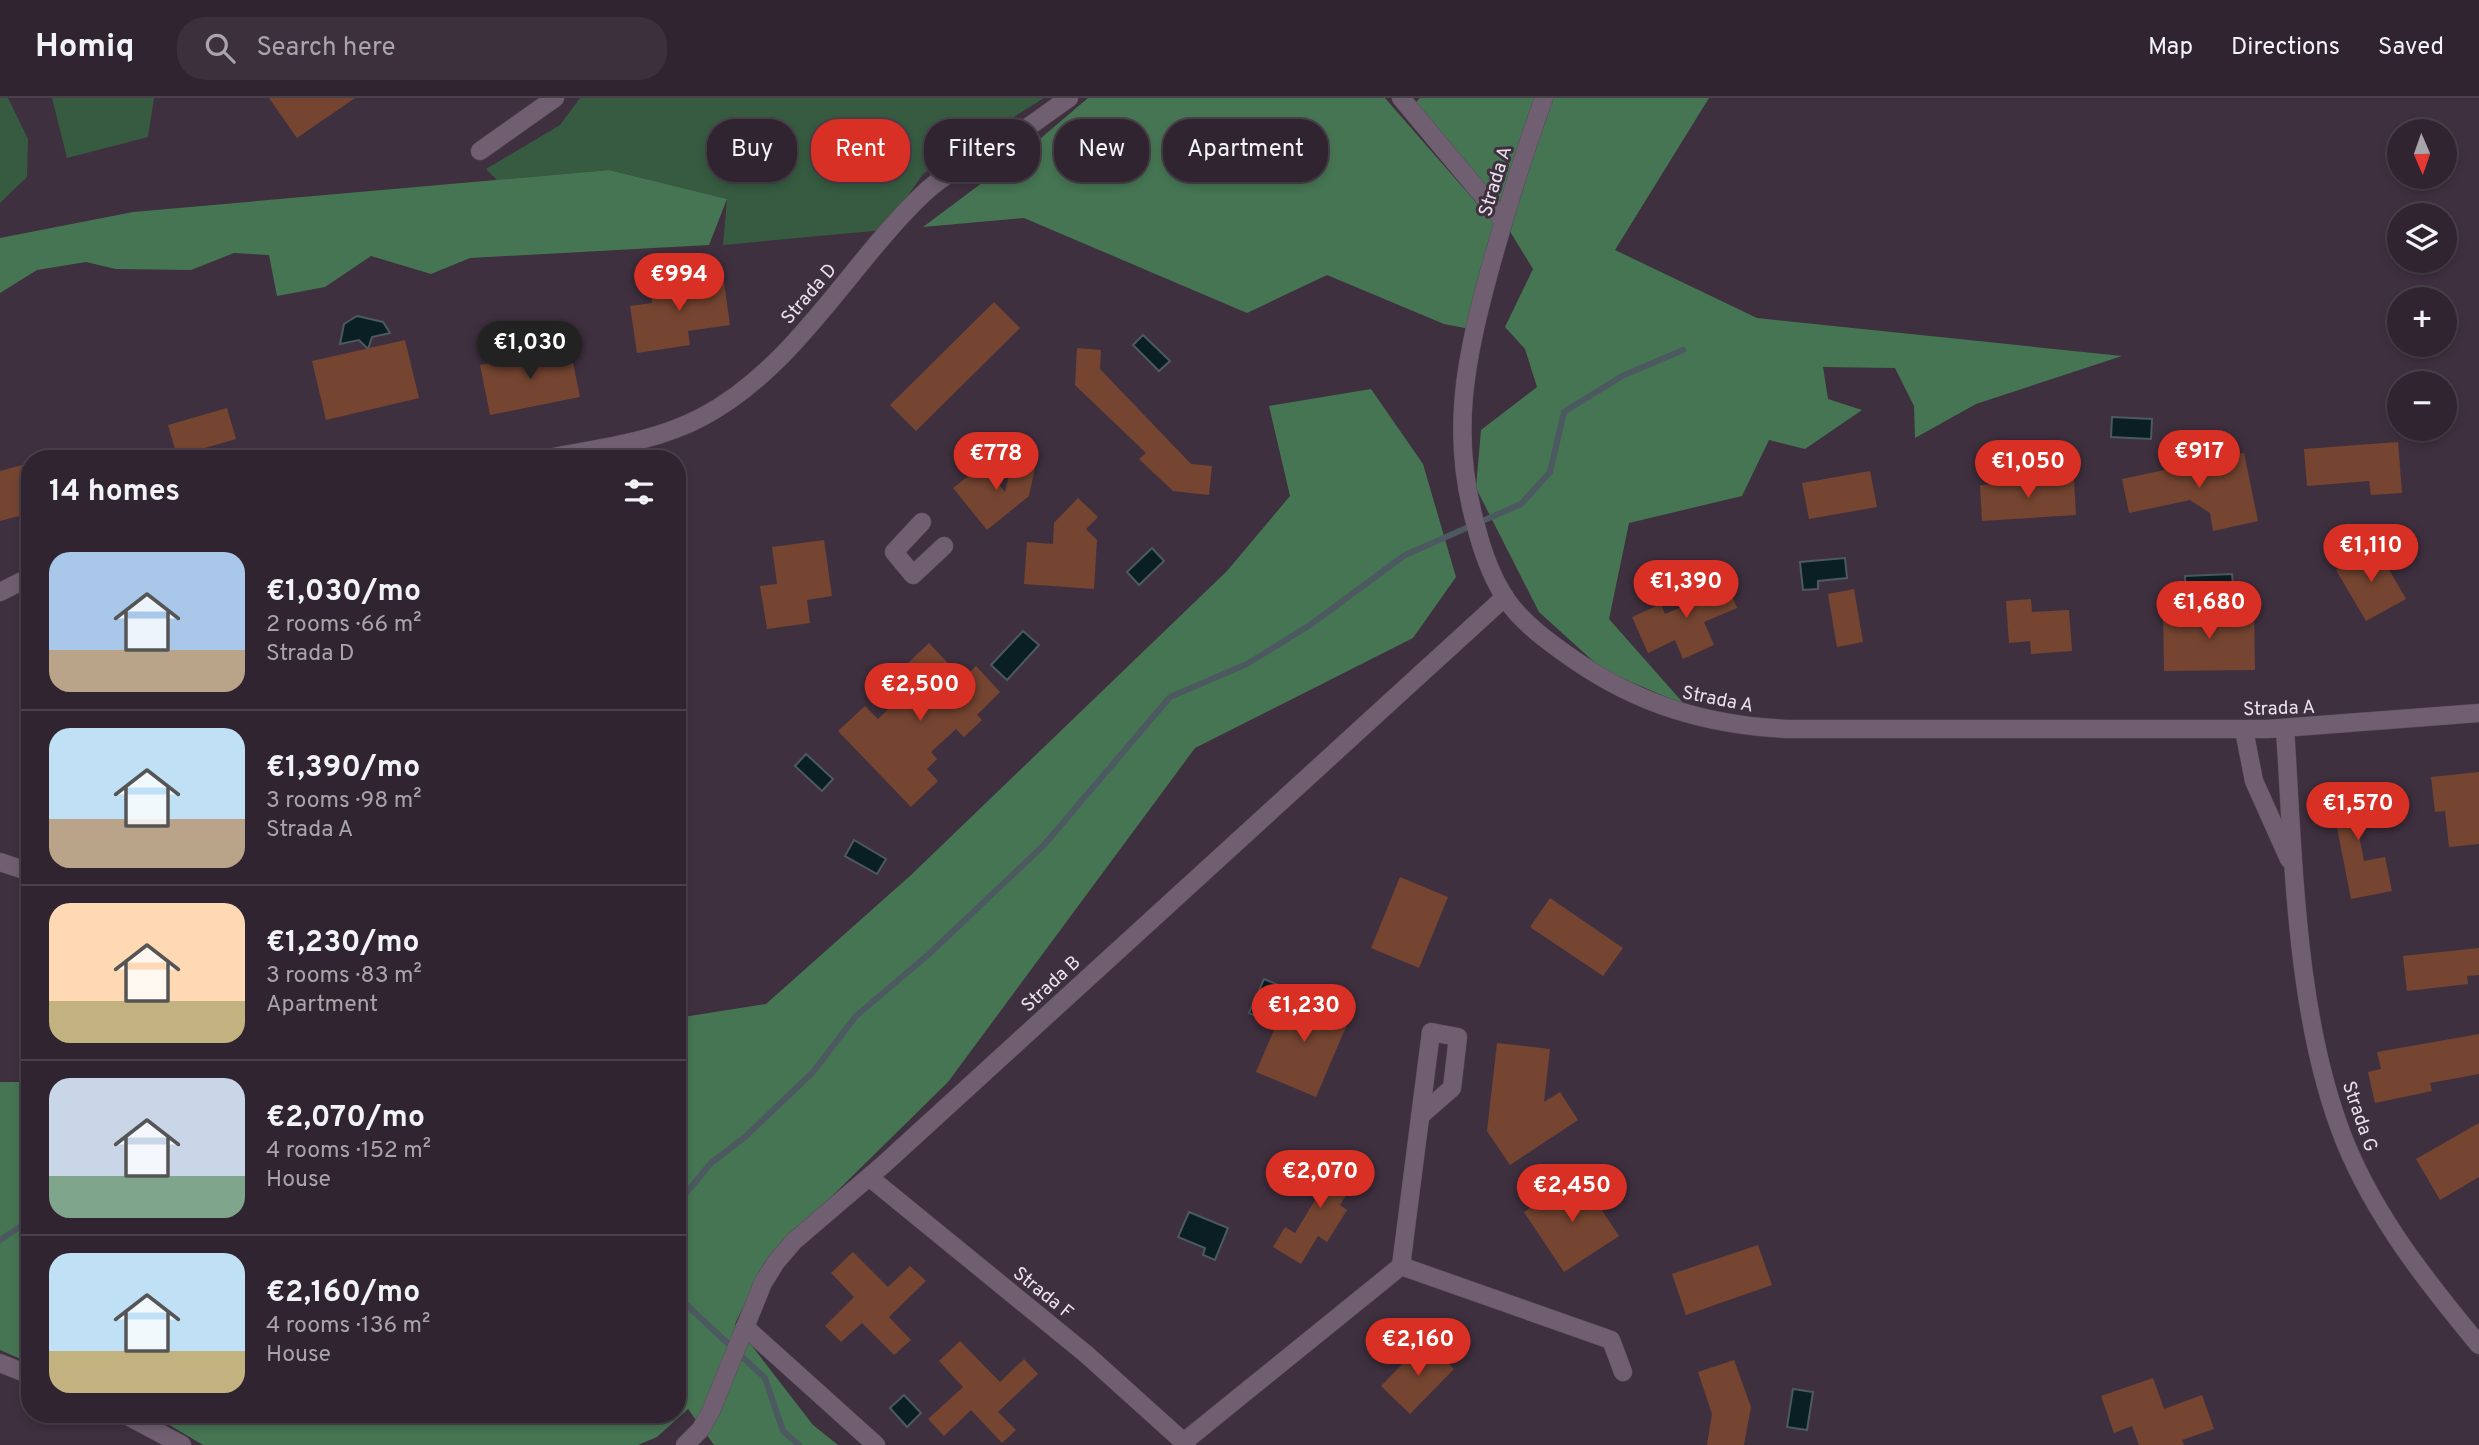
<!DOCTYPE html>
<meta charset="utf-8">
<style>
body{margin:0;font-family:Overpass,sans-serif;background:#3b303b;color:#f1f3f6;height:100vh;display:flex;flex-direction:column;font-size:26px;white-space:nowrap}
*{box-sizing:border-box;margin:0}
p{font-size:23px;color:#a7a4aa}
.icon{flex:none;width:38px;height:38px;fill:none;stroke:currentColor;stroke-width:2;stroke-linecap:round;stroke-linejoin:round}
.map{position:relative;flex:1;overflow:hidden}
.drawer{position:absolute;left:21px;top:352px;width:665px;height:973px;display:flex;flex-direction:column;background:#2f242f;border-radius:28px;box-shadow:0 4px 10px #0003,0 0 0 2px #4a414b}
.drawer>*{flex:none}
.top-card{position:absolute;left:707px;top:21px;width:665px;height:63px;display:flex;gap:14px}
.needle{width:46px;rotate:178deg}
.controls{position:absolute;left:2387px;top:21px;display:grid;gap:14px}
.controls a{display:grid;place-items:center;width:70px;height:70px;border-radius:50%;background:#2f242f;box-shadow:0 4px 10px #0003,0 0 0 2px #4a414b;font-size:35px}
.price{position:absolute;translate:-50% -60px;padding:0 16px;border-radius:24px;background:#d93025;color:#fff;font-size:23px;line-height:46px;filter:drop-shadow(0 2px 4px #0008)}
.price::after{content:'';position:absolute;left:50%;top:42px;width:21px;height:16px;margin-left:-10px;background:inherit;clip-path:polygon(0 0,100% 0,50% 100%)}
.price.on{background:#222;color:#fff}
ul{padding:0;list-style:none}
li{display:flex;align-items:center;gap:21px;height:175px;padding:0 28px}
li+li{border-top:2px solid #4a414b}
li span{display:grid;place-items:center;flex:none;width:196px;height:140px;border-radius:21px;color:#555}
li>.icon{margin-inline-start:auto}
span .icon{width:84px;height:84px;fill:#fffc;stroke-width:1}
li b{font-size:30px}
h2{display:flex;justify-content:space-between;align-items:center;height:84px;padding:0 28px;font-size:30px}
.tag{padding:0 24px;border-radius:28px;background:#2f242f;box-shadow:0 4px 10px #0003,0 0 0 2px #4a414b;font-size:24px;line-height:63px}
.tag.on{background:#d93025;color:#fff}
header{display:flex;align-items:center;gap:42px;box-sizing:border-box;height:98px;padding:0 35px;background:#2f242f;border-bottom:2px solid #4a414b}
header strong{font-size:33px}
nav{display:flex;gap:38px;margin-inline-start:auto;font-size:24px}
.search{width:490px;height:63px;background:#3b303b;display:flex;align-items:center;gap:18px;box-sizing:border-box;padding:0 24px;border-radius:28px;color:#a7a4aa;font-size:26px}
.map>svg:first-child{display:block}
.green{fill:#365b40}
.forest{fill:#467553}
.water{fill:#091f24;stroke:#4c5960;stroke-width:2}
.lines{fill:none;stroke-linecap:round;stroke-linejoin:round}
.stream{stroke:#4c5960;stroke-width:6}
.building{fill:#754531}
.street-casing{stroke:#584c59;stroke-width:19}
.street{stroke:#705f70;stroke-width:18}
.labels{text-anchor:middle;stroke-width:6;stroke-linejoin:round;paint-order:stroke}
.street-label{font-size:19px;fill:#eae1eb;stroke:#3f303f}
</style>
<header>
<strong>Homiq</strong>
<div class="search"><svg class="icon" aria-label="search" viewBox="0 0 24 24"><circle cx="10" cy="10" r="6"/><path d="M15 15l6 6"/></svg>Search here</div>
<nav><a>Map</a><a>Directions</a><a>Saved</a></nav>
</header>
<div class="map">
<svg width="2479" height="1347" viewBox="0 0 2479 1347">
<rect width="100%" height="100%" fill="#3f303f"/>
<g class="green">
<path d="M 0,0 L 8,0 L 28,41 L 27,79 L 0,105 Z"/>
<path d="M 52,0 L 154,0 L 148,39 L 67,60 Z"/>
<path d="M 580,0 L 1044,0 L 923,76 L 884,132 L 723,147 L 727,101 L 609,72 L 497,82 L 486,71 L 560,27 Z"/>
</g>
<g class="forest">
<path d="M 1088,0 L 1385,0 L 1501,133 L 1470,231 L 1444,226 L 1327,177 L 1247,215 L 1024,120 L 923,129 L 1034,46 Z"/>
<path d="M 1420,0 L 1709,0 L 1615,152 L 1757,220 L 2122,258 L 1976,306 L 1915,340 L 1914,308 L 1895,270 L 1823,269 L 1828,301 L 1862,312 L 1805,351 L 1769,342 L 1742,398 L 1629,425 L 1609,521 L 1685,607 L 1603,572 L 1539,514 L 1476,390 L 1481,332 L 1537,289 L 1525,251 L 1505,229 L 1533,171 L 1503,122 L 1410,10 Z"/>
<path d="M 609,72 L 727,101 L 709,147 L 470,160 L 431,176 L 371,158 L 325,189 L 277,198 L 269,157 L 234,155 L 191,172 L 116,171 L 86,164 L 37,172 L 0,195 L 0,140 L 133,114 Z"/>
<path d="M 1371,291 L 1423,366 L 1456,479 L 1413,540 L 1195,650 L 948,984 L 764,1165 L 735,1226 L 813,1327 L 838,1347 L 714,1347 L 688,1311 L 657,1339 L 638,1347 L 203,1347 L 151,1316 L 677,1316 L 677,1011 L 688,979 L 677,976 L 677,920 L 766,906 L 911,777 L 1227,473 L 1290,398 L 1269,308 Z"/>
<path d="M 0,984 L 30,984 L 30,1265 L 0,1252 Z"/>
</g>
<g class="water">
<path d="M 357,218 L 383,224 L 390,235 L 372,239 L 368,251 L 359,242 L 340,246 L 344,226 Z"/>
<path d="M 1143,237 L 1170,263 L 1159,273 L 1133,247 Z"/>
<path d="M 2112,319 L 2152,321 L 2151,341 L 2111,339 Z"/>
<path d="M 1152,450 L 1164,463 L 1139,487 L 1127,474 Z"/>
<path d="M 1845,460 L 1847,480 L 1818,483 L 1818,491 L 1803,492 L 1800,464 Z"/>
<path d="M 2232,476 L 2234,499 L 2186,501 L 2185,478 Z"/>
<path d="M 1023,533 L 1039,547 L 1007,582 L 991,567 Z"/>
<path d="M 806,656 L 833,681 L 822,693 L 795,668 Z"/>
<path d="M 854,742 L 886,761 L 877,776 L 845,758 Z"/>
<path d="M 1264,881 L 1281,888 L 1266,922 L 1249,915 Z"/>
<path d="M 1189,1114 L 1228,1130 L 1215,1162 L 1203,1157 L 1205,1150 L 1178,1139 Z"/>
<path d="M 1793,1291 L 1813,1294 L 1807,1332 L 1787,1329 Z"/>
<path d="M 904,1297 L 921,1315 L 907,1329 L 890,1310 Z"/>
</g>
<g class="lines">
<g class="stream">
<path d="M 677,1106 L 711,1065 L 745,1039 L 813,974 L 856,918 L 929,856 L 1044,747 L 1170,599 L 1247,566 L 1310,527 L 1405,457 L 1521,406 L 1550,374 L 1564,314 L 1622,278 L 1683,252"/>
<path d="M 0,1142 L 30,1122"/>
<path d="M 677,1198 L 765,1280 L 783,1333 L 799,1347"/>
</g>
</g>
<g class="building">
<path d="M 269,0 L 355,0 L 297,40 Z"/>
<path d="M 723,177 L 730,227 L 688,233 L 690,247 L 637,255 L 630,208 L 652,205 L 650,187 Z"/>
<path d="M 994,204 L 1020,230 L 916,333 L 890,307 Z"/>
<path d="M 405,242 L 419,300 L 326,322 L 312,263 Z"/>
<path d="M 570,250 L 580,299 L 490,317 L 480,267 Z"/>
<path d="M 1077,250 L 1101,252 L 1100,271 L 1191,366 L 1212,368 L 1209,397 L 1173,393 L 1139,361 L 1146,355 L 1075,287 Z"/>
<path d="M 227,310 L 236,341 L 177,358 L 168,327 Z"/>
<path d="M 2398,344 L 2402,395 L 2371,397 L 2369,383 L 2307,388 L 2304,351 Z"/>
<path d="M 2244,355 L 2258,423 L 2213,433 L 2210,415 L 2190,402 L 2129,415 L 2122,381 Z"/>
<path d="M 1013,360 L 1036,365 L 1029,398 L 987,432 L 953,390 L 983,367 L 1005,394 Z"/>
<path d="M 30,365 L 30,415 L 0,423 L 0,373 Z"/>
<path d="M 1870,373 L 1877,409 L 1809,421 L 1802,385 Z"/>
<path d="M 2074,381 L 2076,417 L 1982,423 L 1980,387 Z"/>
<path d="M 1078,400 L 1098,419 L 1086,431 L 1097,442 L 1094,491 L 1024,486 L 1027,444 L 1053,446 L 1054,425 Z"/>
<path d="M 824,442 L 832,498 L 807,502 L 810,525 L 767,531 L 760,488 L 777,486 L 772,449 Z"/>
<path d="M 2376,449 L 2406,501 L 2366,523 L 2336,472 Z"/>
<path d="M 1723,477 L 1737,510 L 1704,524 L 1714,547 L 1683,561 L 1675,542 L 1648,555 L 1632,519 L 1661,506 L 1665,516 L 1695,503 L 1690,491 Z"/>
<path d="M 1854,491 L 1863,544 L 1837,549 L 1828,496 Z"/>
<path d="M 2031,501 L 2032,514 L 2069,512 L 2072,553 L 2031,556 L 2030,543 L 2009,545 L 2006,503 Z"/>
<path d="M 2224,509 L 2254,509 L 2255,572 L 2164,573 L 2163,510 L 2188,510 L 2188,518 L 2225,518 Z"/>
<path d="M 929,545 L 963,581 L 976,568 L 1000,594 L 977,617 L 982,622 L 964,639 L 956,631 L 931,654 L 937,661 L 927,671 L 938,683 L 911,709 L 838,633 L 865,608 L 878,621 L 921,580 L 907,566 Z"/>
<path d="M 2479,674 L 2479,746 L 2449,749 L 2445,713 L 2435,714 L 2431,679 Z"/>
<path d="M 2369,686 L 2376,723 L 2357,727 L 2364,763 L 2385,759 L 2392,793 L 2351,801 L 2330,694 Z"/>
<path d="M 1400,779 L 1448,799 L 1419,870 L 1371,850 Z"/>
<path d="M 1550,800 L 1623,850 L 1603,878 L 1530,829 Z"/>
<path d="M 2479,850 L 2479,877 L 2467,878 L 2468,886 L 2407,893 L 2403,858 Z"/>
<path d="M 1291,892 L 1351,917 L 1316,999 L 1256,974 Z"/>
<path d="M 2479,936 L 2479,976 L 2430,985 L 2432,993 L 2375,1005 L 2368,974 L 2381,971 L 2377,954 Z"/>
<path d="M 1497,945 L 1550,951 L 1544,1004 L 1560,994 L 1578,1022 L 1510,1067 L 1487,1033 Z"/>
<path d="M 2479,1025 L 2479,1079 L 2440,1102 L 2416,1061 Z"/>
<path d="M 1328,1057 L 1359,1076 L 1340,1107 L 1347,1112 L 1327,1144 L 1318,1138 L 1301,1166 L 1273,1149 L 1285,1129 L 1295,1135 L 1320,1094 L 1309,1088 Z"/>
<path d="M 1579,1078 L 1619,1138 L 1564,1174 L 1524,1114 Z"/>
<path d="M 1758,1147 L 1772,1187 L 1686,1217 L 1672,1176 Z"/>
<path d="M 853,1154 L 888,1189 L 910,1168 L 926,1183 L 889,1219 L 911,1242 L 894,1257 L 862,1225 L 841,1244 L 825,1228 L 854,1199 L 831,1175 Z"/>
<path d="M 960,1243 L 1000,1284 L 1024,1261 L 1038,1276 L 998,1314 L 1016,1332 L 1002,1345 L 971,1312 L 944,1338 L 928,1321 L 963,1289 L 939,1263 Z"/>
<path d="M 1425,1243 L 1454,1271 L 1410,1316 L 1381,1288 Z"/>
<path d="M 1734,1262 L 1751,1309 L 1744,1347 L 1707,1347 L 1712,1316 L 1698,1274 Z"/>
<path d="M 2153,1280 L 2164,1311 L 2202,1297 L 2214,1331 L 2182,1342 L 2184,1347 L 2139,1347 L 2132,1328 L 2114,1335 L 2101,1298 Z"/>
</g>
<g class="lines">
<defs>
<g id="street">
<path d="M 1401,0 L 1503,122"/>
<path d="M 1544,0 C 1524,55 1507,110 1491,167 C 1466,259 1449,334 1476,428 C 1482,452 1492,480 1506,501 C 1522,525 1550,545 1573,561 C 1639,607 1707,627 1787,631 L 2268,631 L 2479,615"/>
<path d="M 480,53 L 555,0"/>
<path d="M 548,360 C 600,350 655,344 702,319 C 795,270 848,168 922,97 C 951,69 988,54 1021,34 C 1037,23 1053,11 1069,0"/>
<path d="M 922,424 L 894,454 L 913,477 L 944,448"/>
<path d="M 0,494 L 30,479"/>
<path d="M 2285,631 C 2294,763 2295,920 2345,1044 C 2376,1120 2427,1184 2479,1247"/>
<path d="M 2244,632 L 2254,683 L 2289,761"/>
<path d="M 0,764 L 30,774"/>
<path d="M 1420,1018 L 1452,990 L 1458,939 L 1431,934 L 1401,1168 L 1611,1242 L 1623,1274"/>
<path d="M 869,1079 L 1086,1256 L 1187,1347"/>
<path d="M 745,1229 L 876,1347"/>
<path d="M 0,1265 L 30,1277"/>
<path d="M 124,1316 L 182,1347"/>
<path d="M 1185,1343 L 1401,1168"/>
<path d="M 685,1347 L 701,1331 L 711,1313 L 763,1185 L 776,1164 L 794,1143 L 883,1067 L 1505,499"/>
</g>
</defs>
<use href="#street" class="street-casing"/>
<use href="#street" class="street"/>
</g>
<g class="labels">
<g class="street-label">
<text transform="translate(1494 83) rotate(-73)" y="7">Strada A</text>
<text transform="translate(808 195) rotate(-49)" y="7">Strada D</text>
<text transform="translate(1718 600) rotate(11)" y="7">Strada A</text>
<text transform="translate(2279 609) rotate(-2)" y="7">Strada A</text>
<text transform="translate(1050 885) rotate(-43)" y="7">Strada B</text>
<text transform="translate(2361 1018) rotate(71)" y="7">Strada G</text>
<text transform="translate(1044 1194) rotate(39)" y="7">Strada F</text>
</g>
</g>
</svg>
<div class="controls">
<a><svg class="needle" viewBox="-14 -14 28 28"><path d="M0-13l5 13h-10z" fill="#e53935"/><path d="M0 13l5-13h-10z" fill="#a7a4aa"/></svg></a>
<a><svg class="icon" aria-label="layers" viewBox="0 0 24 24"><path d="M12 4l9 5-9 5-9-5zM3 14l9 5 9-5"/></svg></a>
<a>+</a>
<a>−</a>
</div>
<b class="price" style="left:679px;top:215px">€994</b>
<b class="price on" style="left:530px;top:283px">€1,030</b>
<b class="price" style="left:2199px;top:392px">€917</b>
<b class="price" style="left:996px;top:394px">€778</b>
<b class="price" style="left:2028px;top:402px">€1,050</b>
<b class="price" style="left:2371px;top:486px">€1,110</b>
<b class="price" style="left:1686px;top:522px">€1,390</b>
<b class="price" style="left:2209px;top:543px">€1,680</b>
<b class="price" style="left:920px;top:625px">€2,500</b>
<b class="price" style="left:2358px;top:744px">€1,570</b>
<b class="price" style="left:1304px;top:946px">€1,230</b>
<b class="price" style="left:1320px;top:1112px">€2,070</b>
<b class="price" style="left:1572px;top:1126px">€2,450</b>
<b class="price" style="left:1418px;top:1280px">€2,160</b>
<div class="top-card">
<a class="tag">Buy</a>
<a class="tag on">Rent</a>
<a class="tag">Filters</a>
<a class="tag">New</a>
<a class="tag">Apartment</a>
</div>
<section class="drawer">
<h2>14 homes<svg class="icon" aria-label="filters" viewBox="0 0 24 24"><path d="M4 7h16M4 17h16"/><circle cx="9" cy="7" r="2"/><circle cx="15" cy="17" r="2"/></svg></h2>
<ul>
<li><span style="background:linear-gradient(#a9c7e8 70%,#b9a48a 0)"><svg class="icon" aria-label="home" viewBox="0 0 24 24"><path d="M3 11l9-7 9 7M6 9v11h12V9"/></svg></span><div><b>€1,030/mo</b><p>2 rooms · 66 m²</p><p>Strada D</p></div></li>
<li><span style="background:linear-gradient(#bfe0f5 65%,#b9a48a 0)"><svg class="icon" aria-label="home" viewBox="0 0 24 24"><path d="M3 11l9-7 9 7M6 9v11h12V9"/></svg></span><div><b>€1,390/mo</b><p>3 rooms · 98 m²</p><p>Strada A</p></div></li>
<li><span style="background:linear-gradient(#ffd9b3 70%,#c2b280 0)"><svg class="icon" aria-label="home" viewBox="0 0 24 24"><path d="M3 11l9-7 9 7M6 9v11h12V9"/></svg></span><div><b>€1,230/mo</b><p>3 rooms · 83 m²</p><p>Apartment</p></div></li>
<li><span style="background:linear-gradient(#c9d6e8 70%,#7fa58c 0)"><svg class="icon" aria-label="home" viewBox="0 0 24 24"><path d="M3 11l9-7 9 7M6 9v11h12V9"/></svg></span><div><b>€2,070/mo</b><p>4 rooms · 152 m²</p><p>House</p></div></li>
<li><span style="background:linear-gradient(#bfe0f5 70%,#c2b280 0)"><svg class="icon" aria-label="home" viewBox="0 0 24 24"><path d="M3 11l9-7 9 7M6 9v11h12V9"/></svg></span><div><b>€2,160/mo</b><p>4 rooms · 136 m²</p><p>House</p></div></li>
</ul>
</section>
</div>
